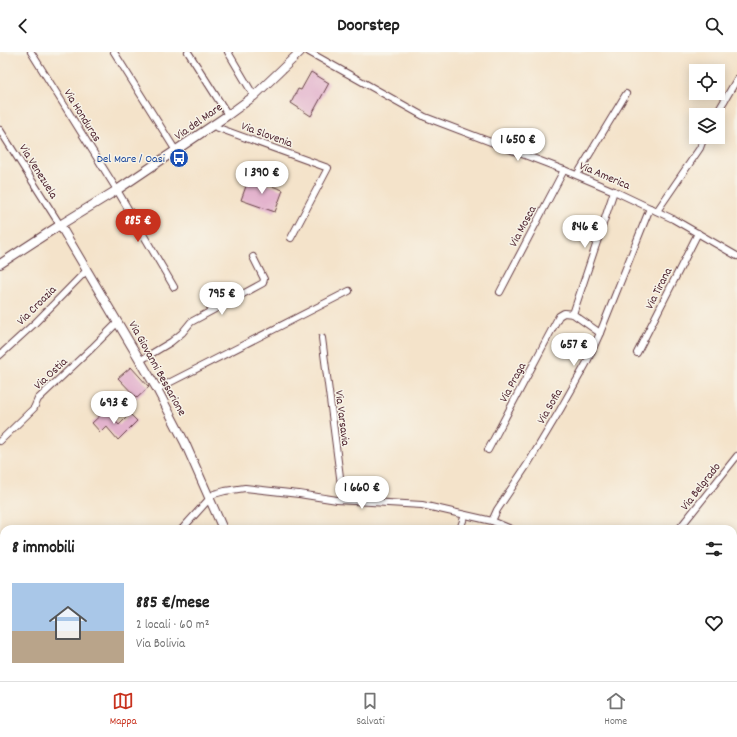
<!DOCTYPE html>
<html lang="it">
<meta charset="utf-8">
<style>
body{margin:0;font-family:Dekko,sans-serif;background:#f2f2f2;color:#222;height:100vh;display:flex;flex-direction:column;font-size:15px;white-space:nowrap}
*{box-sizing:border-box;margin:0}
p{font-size:13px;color:#767676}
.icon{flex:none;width:22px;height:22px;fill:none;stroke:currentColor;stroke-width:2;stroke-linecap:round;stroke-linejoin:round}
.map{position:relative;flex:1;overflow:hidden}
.side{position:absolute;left:0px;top:473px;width:737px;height:156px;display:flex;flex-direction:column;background:#fff;border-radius:12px 12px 0 0;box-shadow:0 2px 10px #0003}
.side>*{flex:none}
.buttons{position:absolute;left:689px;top:12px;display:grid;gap:8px}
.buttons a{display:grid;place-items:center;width:36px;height:36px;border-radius:0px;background:#fff;box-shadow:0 2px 10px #0003;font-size:20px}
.price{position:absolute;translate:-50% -34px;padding:0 9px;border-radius:14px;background:#fff;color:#222;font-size:13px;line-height:26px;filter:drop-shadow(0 1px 2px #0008)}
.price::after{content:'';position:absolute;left:50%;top:24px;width:12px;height:9px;margin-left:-6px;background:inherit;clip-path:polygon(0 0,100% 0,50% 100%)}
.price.current{background:#c8321e;color:#fff}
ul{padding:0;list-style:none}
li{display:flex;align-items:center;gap:12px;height:100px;padding:0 12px}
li+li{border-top:1px solid #e0e0e0}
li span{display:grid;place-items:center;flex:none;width:112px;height:80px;border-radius:0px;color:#555}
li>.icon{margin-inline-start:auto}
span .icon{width:48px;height:48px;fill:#fffc;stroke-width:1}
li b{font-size:17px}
h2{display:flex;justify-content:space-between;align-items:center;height:48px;padding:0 12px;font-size:17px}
header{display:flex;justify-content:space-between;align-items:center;height:52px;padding:0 12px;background:#fff;font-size:18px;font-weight:700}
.tab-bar{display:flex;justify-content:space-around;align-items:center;height:56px;border-top:1px solid #e0e0e0;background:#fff;font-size:11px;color:#767676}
.tab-bar a{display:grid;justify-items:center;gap:2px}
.tab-bar .current{color:#c8321e}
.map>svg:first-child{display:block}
.building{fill:#e3b3cd}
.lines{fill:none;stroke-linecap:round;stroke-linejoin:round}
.minor-casing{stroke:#643c43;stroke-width:8}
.tertiary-casing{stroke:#643c43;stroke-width:10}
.minor{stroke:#fff;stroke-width:6}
.tertiary{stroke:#fff;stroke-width:8}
.labels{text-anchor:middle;stroke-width:3;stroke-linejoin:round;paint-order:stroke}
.street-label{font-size:12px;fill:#4a1f2b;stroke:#f7f3e8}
.transit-label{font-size:12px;fill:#164399;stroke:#f7f3e8;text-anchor:end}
</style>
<header><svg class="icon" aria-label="back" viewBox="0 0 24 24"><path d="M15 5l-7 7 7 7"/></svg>Doorstep<svg class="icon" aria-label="search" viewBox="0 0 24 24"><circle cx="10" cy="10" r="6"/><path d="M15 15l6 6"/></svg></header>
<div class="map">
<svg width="737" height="629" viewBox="0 0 737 629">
<rect width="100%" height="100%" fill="#f7f3e8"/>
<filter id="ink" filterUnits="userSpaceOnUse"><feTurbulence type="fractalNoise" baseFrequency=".025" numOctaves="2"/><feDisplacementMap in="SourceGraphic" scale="8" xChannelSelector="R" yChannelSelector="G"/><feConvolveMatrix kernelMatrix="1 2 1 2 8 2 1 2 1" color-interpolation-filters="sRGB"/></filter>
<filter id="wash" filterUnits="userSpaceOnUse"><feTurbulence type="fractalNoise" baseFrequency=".012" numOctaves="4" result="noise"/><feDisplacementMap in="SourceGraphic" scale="16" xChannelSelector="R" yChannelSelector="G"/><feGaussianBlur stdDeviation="0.9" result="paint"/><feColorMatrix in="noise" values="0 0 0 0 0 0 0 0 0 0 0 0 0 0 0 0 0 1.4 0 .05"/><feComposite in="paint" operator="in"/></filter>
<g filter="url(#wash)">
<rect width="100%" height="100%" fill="#f4e3ca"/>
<g id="blocks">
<g class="building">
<path d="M 311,20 L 329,31 L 311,64 L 291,51 L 298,37 L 301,38 Z"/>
<path d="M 249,126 L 283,138 L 275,160 L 241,148 Z"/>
<path d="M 131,315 L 149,335 L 137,346 L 118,326 Z"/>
<path d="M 105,359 L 119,373 L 130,362 L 137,369 L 118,388 L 106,374 L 100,380 L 92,371 Z"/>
</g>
</g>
</g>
<g filter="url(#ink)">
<use href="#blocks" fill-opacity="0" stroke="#643c43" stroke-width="1"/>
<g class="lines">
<defs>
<g id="minor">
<path d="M 31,0 L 117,138 L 174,235"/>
<path d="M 114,0 L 176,99"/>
<path d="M 188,0 L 228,63"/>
<path d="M 228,0 L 254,44"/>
<path d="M 309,0 L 425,65 L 564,118 L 614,139 L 673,167 L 737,204"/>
<path d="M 716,63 L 737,27"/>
<path d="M 213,74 L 328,116 L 291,186"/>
<path d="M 0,78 L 60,173"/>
<path d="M 577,123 L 626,42"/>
<path d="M 657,159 L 700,96 L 704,85"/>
<path d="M 500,240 L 564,118"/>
<path d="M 573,262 L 614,139"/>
<path d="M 322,286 L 343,448"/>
<path d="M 637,301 L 698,181"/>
<path d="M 0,303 L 35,271 L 87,218"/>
<path d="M 141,308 L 171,290 L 182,281 L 191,270 L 263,231 L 264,227 L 253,205"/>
<path d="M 157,337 L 349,239"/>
<path d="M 0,389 L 34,356 L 38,347 L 92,296 L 118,270"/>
<path d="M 488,398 L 559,264 L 564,261 L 573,262 L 600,281"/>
<path d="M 492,469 L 497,458 L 529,410 L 560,358 L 586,312 L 600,281 L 650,156"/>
<path d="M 182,477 L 210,446 L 214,442 L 225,439 L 245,436 L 299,442 L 337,448 L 422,453 L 492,469 L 511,477"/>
<path d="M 460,477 L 465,463"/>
<path d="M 679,477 L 737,404"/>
<path d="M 4,488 L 4,489"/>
<path d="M 733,524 L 737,519"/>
<path d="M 0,589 L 4,585"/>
<path d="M 733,590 L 737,585"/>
<path d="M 733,610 L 737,613"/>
<path d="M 44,625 L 47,629"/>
<path d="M 498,625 L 502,629"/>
<path d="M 66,629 L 70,625"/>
<path d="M 141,629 L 146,625"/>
<path d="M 217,629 L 221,625"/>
<path d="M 267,629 L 271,625"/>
<path d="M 364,629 L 368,625"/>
<path d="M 558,629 L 562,625"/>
</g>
<g id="tertiary">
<path d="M 60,173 L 157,337 L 185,391 L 223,477"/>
<path d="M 0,212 L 60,173 L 117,138 L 228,63 L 254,44 L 300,0"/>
<path d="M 318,625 L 323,629"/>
</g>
</defs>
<use href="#minor" class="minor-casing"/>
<use href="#tertiary" class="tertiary-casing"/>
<use href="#minor" class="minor"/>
<use href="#tertiary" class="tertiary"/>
</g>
</g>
<defs>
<symbol id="bus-disc" viewBox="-11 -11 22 22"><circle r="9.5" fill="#1a4fb4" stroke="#f7f3e8"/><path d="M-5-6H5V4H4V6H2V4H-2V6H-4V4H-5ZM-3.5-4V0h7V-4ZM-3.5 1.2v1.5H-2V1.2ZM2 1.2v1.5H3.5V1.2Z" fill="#fff"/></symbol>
</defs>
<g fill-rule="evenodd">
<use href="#bus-disc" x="168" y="95" width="22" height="22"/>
</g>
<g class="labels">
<g class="street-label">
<text transform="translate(83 63) rotate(58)" y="4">Via Honduras</text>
<text transform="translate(198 69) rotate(-35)" y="4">Via del Mare</text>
<text transform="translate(267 82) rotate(20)" y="4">Via Slovenia</text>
<text transform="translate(39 119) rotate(58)" y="4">Via Venezuela</text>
<text transform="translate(605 123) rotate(23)" y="4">Via America</text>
<text transform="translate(522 174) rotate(-62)" y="4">Via Mosca</text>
<text transform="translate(658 236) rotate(-63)" y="4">Via Tirana</text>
<text transform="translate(36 253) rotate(-45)" y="4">Via Croazia</text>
<text transform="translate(158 316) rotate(61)" y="4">Via Giovanni Bessarione</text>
<text transform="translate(50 321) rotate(-43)" y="4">Via Ostia</text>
<text transform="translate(512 330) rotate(-62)" y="4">Via Praga</text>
<text transform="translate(549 354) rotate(-60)" y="4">Via Sofia</text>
<text transform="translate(343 366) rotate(83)" y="4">Via Varsavia</text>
<text transform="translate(700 434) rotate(-52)" y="4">Via Belgrado</text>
</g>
<g class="transit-label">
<text x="165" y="110">Del Mare / Oasi</text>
</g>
</g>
</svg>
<div class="buttons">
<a><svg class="icon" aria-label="locate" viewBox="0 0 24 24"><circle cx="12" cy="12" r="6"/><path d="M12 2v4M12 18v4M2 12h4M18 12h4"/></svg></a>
<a><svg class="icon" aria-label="layers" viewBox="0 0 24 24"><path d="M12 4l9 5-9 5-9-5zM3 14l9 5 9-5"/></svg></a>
</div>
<b class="price" style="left:518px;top:110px">1 650 €</b>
<b class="price" style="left:262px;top:143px">1 390 €</b>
<b class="price current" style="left:138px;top:191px">885 €</b>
<b class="price" style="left:585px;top:197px">846 €</b>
<b class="price" style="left:222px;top:264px">795 €</b>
<b class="price" style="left:574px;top:315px">657 €</b>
<b class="price" style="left:114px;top:373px">693 €</b>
<b class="price" style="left:362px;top:458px">1 660 €</b>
<section class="side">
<h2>8 immobili<svg class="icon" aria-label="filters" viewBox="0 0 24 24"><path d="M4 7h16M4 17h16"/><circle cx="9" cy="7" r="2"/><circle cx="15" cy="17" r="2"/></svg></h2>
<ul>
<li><span style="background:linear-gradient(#a9c7e8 60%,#b9a48a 0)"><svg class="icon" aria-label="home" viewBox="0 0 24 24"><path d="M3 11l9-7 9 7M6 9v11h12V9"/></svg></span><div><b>885 €/mese</b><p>2 locali · 60 m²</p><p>Via Bolivia</p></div><svg class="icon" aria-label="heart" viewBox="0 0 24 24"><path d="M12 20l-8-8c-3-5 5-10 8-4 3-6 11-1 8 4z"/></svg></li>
</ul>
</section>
</div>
<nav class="tab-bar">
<a class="current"><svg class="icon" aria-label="map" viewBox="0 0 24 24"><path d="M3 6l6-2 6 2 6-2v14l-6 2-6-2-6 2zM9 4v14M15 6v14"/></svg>Mappa</a>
<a><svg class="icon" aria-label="saved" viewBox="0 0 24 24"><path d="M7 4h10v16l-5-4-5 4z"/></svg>Salvati</a>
<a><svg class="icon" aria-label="home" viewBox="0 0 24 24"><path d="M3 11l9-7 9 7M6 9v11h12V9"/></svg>Home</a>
</nav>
